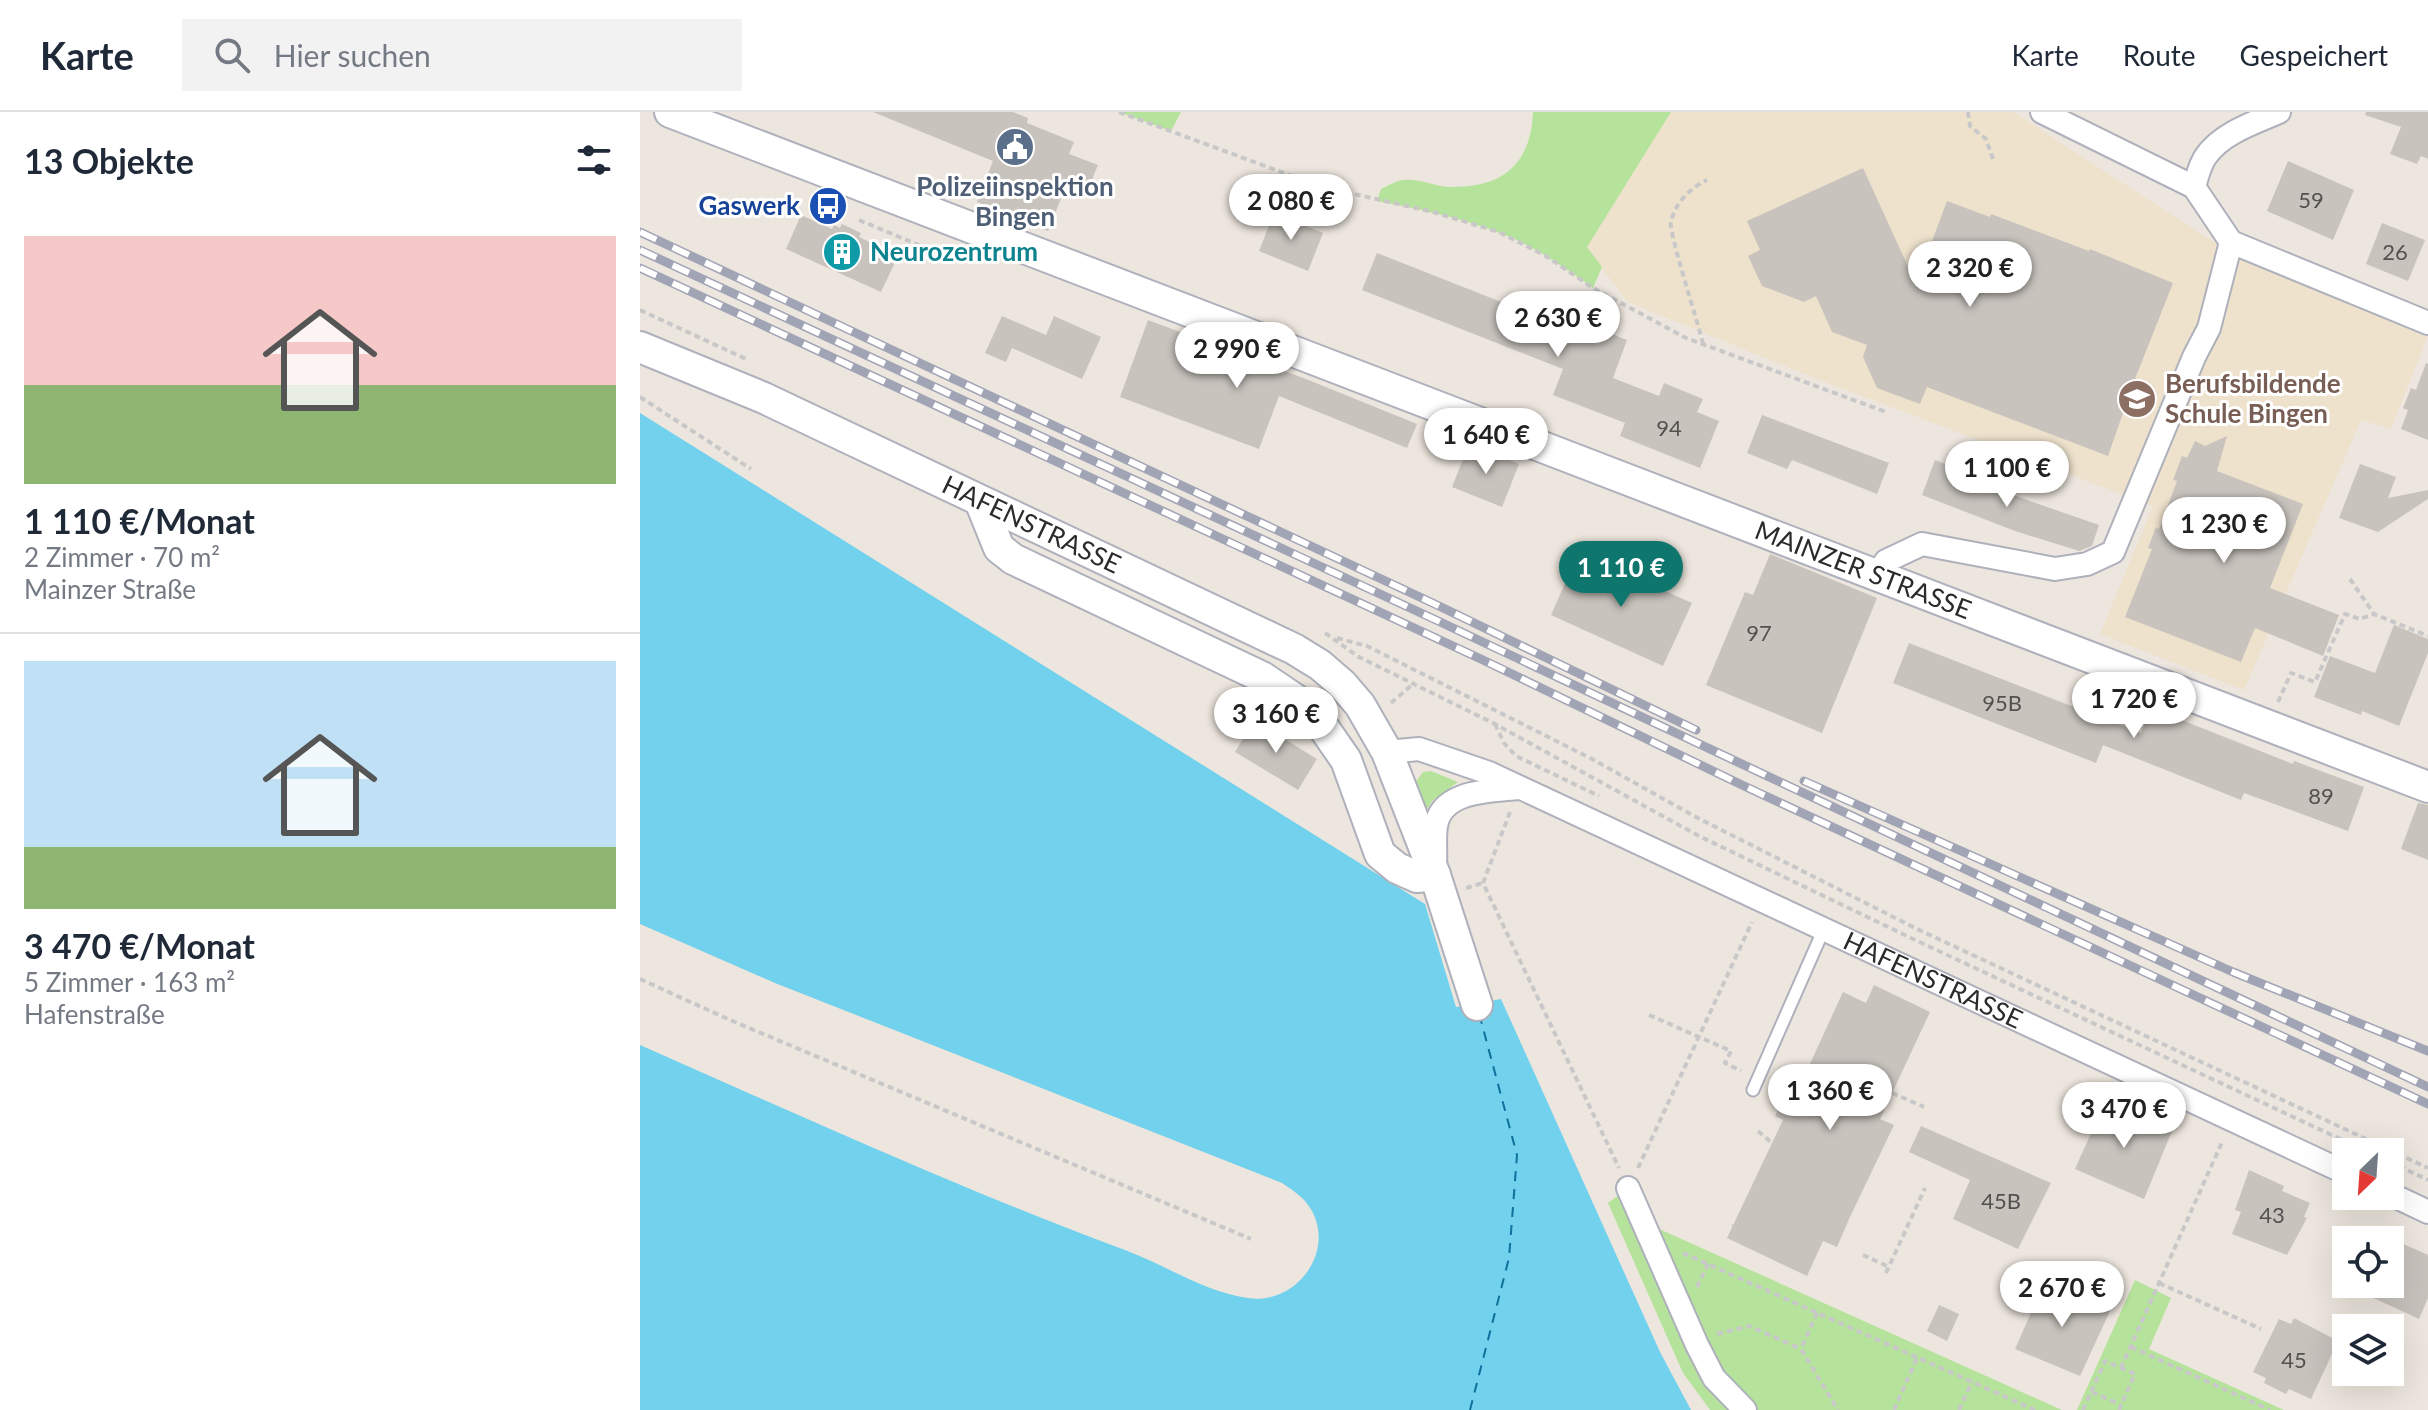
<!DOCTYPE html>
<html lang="de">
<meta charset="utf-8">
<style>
body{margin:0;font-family:Lato,sans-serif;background:#f2f2f3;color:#1f2937;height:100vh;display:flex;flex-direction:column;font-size:30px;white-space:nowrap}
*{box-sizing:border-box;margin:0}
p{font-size:26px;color:#747a83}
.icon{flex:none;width:44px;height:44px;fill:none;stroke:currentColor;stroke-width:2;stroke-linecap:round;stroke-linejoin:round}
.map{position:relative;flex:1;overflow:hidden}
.drawer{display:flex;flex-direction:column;background:#fff;width:640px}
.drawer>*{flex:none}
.needle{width:52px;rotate:205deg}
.buttons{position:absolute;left:1692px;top:1026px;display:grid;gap:16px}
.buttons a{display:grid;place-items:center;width:72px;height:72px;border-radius:0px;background:#fff;box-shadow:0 8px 32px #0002;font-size:40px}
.price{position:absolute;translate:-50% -68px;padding:0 18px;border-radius:28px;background:#fff;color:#222;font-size:26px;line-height:52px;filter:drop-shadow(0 2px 4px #0008)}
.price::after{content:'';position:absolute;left:50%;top:48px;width:24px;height:18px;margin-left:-12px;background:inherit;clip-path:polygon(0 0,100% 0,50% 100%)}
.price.selected{background:#0f766e;color:#fff}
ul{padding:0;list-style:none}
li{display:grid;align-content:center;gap:16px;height:424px;padding:0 24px}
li+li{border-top:2px solid #e0e1e3}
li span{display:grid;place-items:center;height:248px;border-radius:0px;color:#555}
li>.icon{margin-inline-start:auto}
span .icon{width:144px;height:144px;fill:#fffc;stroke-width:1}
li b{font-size:34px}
h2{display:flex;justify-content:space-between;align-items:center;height:96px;padding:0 24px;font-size:34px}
header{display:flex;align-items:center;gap:48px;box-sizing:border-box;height:112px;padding:0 40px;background:#fff;border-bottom:2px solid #e0e1e3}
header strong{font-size:38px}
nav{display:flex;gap:44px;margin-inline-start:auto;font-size:28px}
.search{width:560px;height:72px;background:#f2f2f3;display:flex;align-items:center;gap:20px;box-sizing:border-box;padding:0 28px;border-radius:0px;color:#747a83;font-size:30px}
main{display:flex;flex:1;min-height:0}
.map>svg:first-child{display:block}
.education{fill:#eee2cd}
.green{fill:#b6e39b}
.water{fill:#72d1ed}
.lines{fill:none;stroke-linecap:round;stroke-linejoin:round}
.ferry{stroke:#0f709c;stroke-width:2;stroke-dasharray:10 8;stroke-linecap:butt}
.building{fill:#c8c3bd}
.lane-casing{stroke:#aeb1bb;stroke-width:15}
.street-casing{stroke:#aeb1bb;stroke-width:26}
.secondary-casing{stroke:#aeb1bb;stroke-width:34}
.path{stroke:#c8c8c8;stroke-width:4;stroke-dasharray:6 4;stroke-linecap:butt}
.lane{stroke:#fff;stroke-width:11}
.street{stroke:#fff;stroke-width:22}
.secondary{stroke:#fff;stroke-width:30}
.rail-casing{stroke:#a0a4b5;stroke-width:9}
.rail{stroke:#fff;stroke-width:6;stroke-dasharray:18;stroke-linecap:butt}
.labels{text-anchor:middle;stroke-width:6;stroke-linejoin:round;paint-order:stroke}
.number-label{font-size:22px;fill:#525150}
.service-label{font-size:26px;font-weight:bold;fill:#4e5e75;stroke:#fff}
.transit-label{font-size:26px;font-weight:bold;fill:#164399;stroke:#fff;text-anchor:end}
.culture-label{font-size:26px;font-weight:bold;fill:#0d838f;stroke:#fff;text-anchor:start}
.education-label{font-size:26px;font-weight:bold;fill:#785e54;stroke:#fff;text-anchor:start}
.street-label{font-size:26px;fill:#2b2b2b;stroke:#fff}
</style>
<header>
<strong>Karte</strong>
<div class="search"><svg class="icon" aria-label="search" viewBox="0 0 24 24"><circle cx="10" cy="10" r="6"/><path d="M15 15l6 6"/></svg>Hier suchen</div>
<nav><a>Karte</a><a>Route</a><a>Gespeichert</a></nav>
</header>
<main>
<section class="drawer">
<h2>13 Objekte<svg class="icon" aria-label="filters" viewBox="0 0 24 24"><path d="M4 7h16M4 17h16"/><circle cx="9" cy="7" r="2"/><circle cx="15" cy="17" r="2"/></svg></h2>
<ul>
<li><span style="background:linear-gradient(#f6c9c9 60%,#8fb573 0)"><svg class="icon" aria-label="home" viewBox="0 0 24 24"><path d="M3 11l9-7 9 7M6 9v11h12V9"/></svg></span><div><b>1 110 €/Monat</b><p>2 Zimmer · 70 m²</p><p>Mainzer Straße</p></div></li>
<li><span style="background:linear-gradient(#bfe0f5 75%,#8fb573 0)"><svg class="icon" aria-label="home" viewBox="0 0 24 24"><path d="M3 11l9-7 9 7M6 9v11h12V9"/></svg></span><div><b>3 470 €/Monat</b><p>5 Zimmer · 163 m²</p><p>Hafenstraße</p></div></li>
</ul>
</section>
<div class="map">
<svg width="1788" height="1298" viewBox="0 0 1788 1298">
<rect width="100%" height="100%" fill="#ede6de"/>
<path class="education" d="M 1031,0 L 1373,0 L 1569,127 L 1788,224 L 1751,317 L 1721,308 L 1604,578 L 1460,522 L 1513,394 L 1177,267 L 988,190 L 946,136 Z"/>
<g class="green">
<path d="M 479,0 L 541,0 L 531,19 Z"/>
<path d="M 893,0 L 1031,0 L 947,135 L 962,155 L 953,176 C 923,155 892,132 857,120 C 818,105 778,97 737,89 L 741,77 C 748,74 757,68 764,68 C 780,66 798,76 814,75 C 864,75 891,51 893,0 Z"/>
<path d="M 791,659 L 818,670 L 792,689 L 786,699 L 775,671 L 783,660 Z"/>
<path d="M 988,1076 L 1017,1116 L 1422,1298 L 1070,1298 L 1043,1261 L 968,1091 Z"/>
<path d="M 1495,1168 L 1531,1186 L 1509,1237 L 1644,1298 L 1437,1298 Z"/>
</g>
<path class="water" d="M 0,301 L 785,792 L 816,895 L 861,887 L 1020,1240 L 1051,1298 L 0,1298 L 0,933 C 161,1004 320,1077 485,1138 C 525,1153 565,1180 608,1186 C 655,1193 695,1142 672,1099 C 665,1086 654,1079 642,1071 L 135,871 L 0,812 Z"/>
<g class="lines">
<path class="ferry" d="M 830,1298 L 869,1146 L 877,1043 L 840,905"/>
</g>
<g class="building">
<path d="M 233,0 L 373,0 L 388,6 L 387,11 L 434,30 L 429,42 L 458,53 L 448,77 L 428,69 L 408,119 L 337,90 L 353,49 Z"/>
<path d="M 1726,0 L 1788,0 L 1788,47 L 1781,44 L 1777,52 L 1750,42 L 1761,15 L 1725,3 Z"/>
<path d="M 1648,49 L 1714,78 L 1693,128 L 1627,99 Z"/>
<path d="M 1223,56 L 1276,172 L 1307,89 L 1350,105 L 1351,102 L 1449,139 L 1450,137 L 1533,171 L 1495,267 L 1468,344 L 1287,275 L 1280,292 L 1237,276 L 1223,245 L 1227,233 L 1192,220 L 1176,184 L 1164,190 L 1122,174 L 1108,144 L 1120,138 L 1107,109 Z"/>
<path d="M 634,101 L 683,121 L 668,159 L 619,139 Z"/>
<path d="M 161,103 L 192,117 L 194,113 L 200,116 L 202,112 L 221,121 L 219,125 L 258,144 L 241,180 L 146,137 Z"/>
<path d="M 1742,111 L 1785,128 L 1768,169 L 1726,152 Z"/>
<path d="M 737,141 L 937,220 L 941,210 L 987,228 L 973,266 L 1019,284 L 1024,271 L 1063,287 L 1057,300 L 1079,309 L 1060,356 L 980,324 L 985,311 L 913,283 L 923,257 L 722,178 Z"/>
<path d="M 362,204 L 406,223 L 414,204 L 461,225 L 442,267 L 372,236 L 366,250 L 345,241 Z"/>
<path d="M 508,208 L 671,269 L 777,312 L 767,336 L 639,284 L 619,337 L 480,285 Z"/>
<path d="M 1786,251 L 1788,252 L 1788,328 L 1761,317 L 1768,298 L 1763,296 L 1771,276 L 1776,278 Z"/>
<path d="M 1122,303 L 1249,351 L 1237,382 L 1152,348 L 1147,357 L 1107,341 Z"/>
<path d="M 1587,324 L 1577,359 L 1663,392 L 1630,476 L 1699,503 L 1683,544 L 1615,516 L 1601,550 L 1485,505 L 1512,437 L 1508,436 L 1516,415 L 1519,417 L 1537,369 L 1533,368 L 1542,344 L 1547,346 L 1555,329 L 1565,334 Z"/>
<path d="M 829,332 L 879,352 L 862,395 L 812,375 Z"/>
<path d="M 1295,348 L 1337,363 L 1335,368 L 1387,388 L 1459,413 L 1452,434 L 1439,439 L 1375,419 L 1282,383 Z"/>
<path d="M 1720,352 L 1756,365 L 1748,386 L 1788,378 L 1788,387 L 1738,420 L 1699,406 Z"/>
<path d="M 939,440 L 1052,491 L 1023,554 L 911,503 Z"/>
<path d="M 1130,442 L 1237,486 L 1182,621 L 1066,573 L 1105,480 L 1113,483 Z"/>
<path d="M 1754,513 L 1788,527 L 1788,541 L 1759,614 L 1722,599 L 1721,603 L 1674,585 L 1690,544 L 1735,561 Z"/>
<path d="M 1269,531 L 1501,621 L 1511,596 L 1653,652 L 1654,649 L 1724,675 L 1708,719 L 1604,681 L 1601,688 L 1463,633 L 1456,651 L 1253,571 Z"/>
<path d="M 614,608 L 677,647 L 658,678 L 595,640 Z"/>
<path d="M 1778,691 L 1788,693 L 1788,748 L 1761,737 Z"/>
<path d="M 1234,873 L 1290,900 L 1240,1007 L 1254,1013 L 1210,1105 L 1197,1135 L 1183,1129 L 1167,1164 L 1087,1126 L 1143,1008 L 1135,1004 L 1155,963 L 1163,967 L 1203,880 L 1226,891 Z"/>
<path d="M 1465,990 L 1532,1019 L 1504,1087 L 1435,1057 Z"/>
<path d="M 1281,1014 L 1411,1071 L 1378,1137 L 1313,1107 L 1330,1068 L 1269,1040 Z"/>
<path d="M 1609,1058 L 1644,1074 L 1642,1079 L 1670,1091 L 1664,1105 L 1667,1106 L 1647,1143 L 1592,1122 L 1601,1100 L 1595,1098 Z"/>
<path d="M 1750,1126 L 1788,1143 L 1788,1186 L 1779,1207 L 1703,1172 L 1750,1172 Z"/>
<path d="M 1405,1169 L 1470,1199 L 1440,1264 L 1375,1237 Z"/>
<path d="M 1299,1193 L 1319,1202 L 1307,1229 L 1287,1219 Z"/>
<path d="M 1654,1206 L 1698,1229 L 1671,1287 L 1649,1277 L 1646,1282 L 1624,1271 L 1626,1266 L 1613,1260 L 1639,1207 L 1651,1212 Z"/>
</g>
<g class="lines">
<defs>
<path id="lane" d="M 1113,978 L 1183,819"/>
<g id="street">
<path d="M 1402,0 L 1554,75 L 1591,130 L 1788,211"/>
<path d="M 1554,75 C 1557,65 1560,52 1566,44 C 1582,21 1614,11 1639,0"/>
<path d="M 1235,465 L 1246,449 L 1282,432 L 1415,457 L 1447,452 L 1473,440 L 1554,245 L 1569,216 L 1591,130"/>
<path id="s1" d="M 747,640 L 779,637 L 849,661 L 1706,1061"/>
<path d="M 795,754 C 796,741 794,727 796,714 C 801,678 851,679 878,676"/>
<path d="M 988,1076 L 1057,1233 L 1074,1266 L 1105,1298"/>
<path d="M 1750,1082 L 1788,1100"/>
</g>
<g id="secondary">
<path id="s2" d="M 30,0 L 1788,675"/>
<path id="s3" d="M 0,235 L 124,286 L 654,537 L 680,553 L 702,572 L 720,593 L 747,640 L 795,763 L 837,893"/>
<path d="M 340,389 L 359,436 L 373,447 L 622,565 L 662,592 L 679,609 L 706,648 L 740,742 L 757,756 L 777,765 L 795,763"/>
</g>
</defs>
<use href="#lane" class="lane-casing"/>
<use href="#street" class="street-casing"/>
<use href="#secondary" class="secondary-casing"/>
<g class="path">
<path d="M 479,0 L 679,74 L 793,100 L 859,120 L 906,144 L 953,176 L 1046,226 L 1246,300"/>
<path d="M 1328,0 L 1330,14 L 1346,27 L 1353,47"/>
<path d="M 219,108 L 307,145"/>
<path d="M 0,198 L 106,247"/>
<path d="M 1063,232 C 1059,213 1028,119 1031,110 C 1035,91 1050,76 1067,68"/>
<path d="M 0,285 L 111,357"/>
<path d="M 1710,467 L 1734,502 L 1788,524"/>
<path d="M 685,521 L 719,545 L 855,612 L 1059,724 L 1271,826 L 1728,1040"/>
<path d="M 697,526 L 727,534 L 952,647 L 1054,704 L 1275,816 L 1788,1056"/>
<path d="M 1638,590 L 1651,561 L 1675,570 L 1705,502 L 1720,507 L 1734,502"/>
<path d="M 751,591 L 773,572"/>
<path d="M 855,612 L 864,631 L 876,644 L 959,684"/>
<path d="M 870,700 L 843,771 L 979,1056"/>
<path d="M 826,776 L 843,771"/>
<path d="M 0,867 L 90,908 L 611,1127"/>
<path d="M 1009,903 L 1091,939 L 1085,951 L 1101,959"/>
<path d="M 1252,981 L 1284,995"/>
<path d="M 1118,1019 L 1132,1031"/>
<path d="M 1750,1050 L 1788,1068"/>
<path d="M 998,1056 L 1112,810"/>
<path d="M 1092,1114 L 1093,1114"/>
<path d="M 1043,1141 L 1395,1298"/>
<path d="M 1223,1143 L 1249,1155"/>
<path d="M 1246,1161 L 1285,1076"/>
<path d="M 1519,1171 L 1621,1217"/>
<path d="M 1057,1175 L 1068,1152"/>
<path d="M 1177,1201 L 1161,1237 L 1198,1298"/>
<path d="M 1077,1222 L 1109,1214 L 1161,1237"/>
<path d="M 1491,1235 L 1630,1298"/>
<path d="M 1481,1256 L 1583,1028"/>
<path d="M 1452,1280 L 1481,1293"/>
<path d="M 1254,1298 L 1277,1246"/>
<path d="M 1319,1298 L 1332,1270"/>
<path d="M 1443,1298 L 1465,1249 L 1495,1262 L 1479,1298"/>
</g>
<use href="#lane" class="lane"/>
<use href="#street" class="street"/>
<use href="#secondary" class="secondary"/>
<defs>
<g id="rail">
<path d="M 0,120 L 799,494 L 1056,618"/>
<path d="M 0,138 L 796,508 L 1788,975"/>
<path d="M 0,156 L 843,548 L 1102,673 L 1788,992"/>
<path d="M 1164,669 L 1593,860 L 1788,939"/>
</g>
</defs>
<use href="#rail" class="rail-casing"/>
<use href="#rail" class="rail"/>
</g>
<defs>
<symbol id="civic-disc" viewBox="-11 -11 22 22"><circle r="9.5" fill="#5c6f8a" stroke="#fff"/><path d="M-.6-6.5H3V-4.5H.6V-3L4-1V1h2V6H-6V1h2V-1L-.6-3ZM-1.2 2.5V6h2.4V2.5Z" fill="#fff"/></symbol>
<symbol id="bus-disc" viewBox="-11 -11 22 22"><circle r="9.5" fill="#1a4fb4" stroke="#fff"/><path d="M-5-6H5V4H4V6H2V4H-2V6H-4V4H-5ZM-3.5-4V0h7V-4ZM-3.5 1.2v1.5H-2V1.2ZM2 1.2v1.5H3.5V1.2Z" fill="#fff"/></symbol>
<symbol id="building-disc" viewBox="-11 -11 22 22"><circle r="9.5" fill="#0f9aa8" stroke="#fff"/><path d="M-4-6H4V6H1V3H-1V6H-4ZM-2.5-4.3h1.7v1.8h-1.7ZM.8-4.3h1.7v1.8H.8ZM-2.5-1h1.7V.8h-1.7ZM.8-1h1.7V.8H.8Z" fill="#fff"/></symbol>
<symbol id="school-disc" viewBox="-11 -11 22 22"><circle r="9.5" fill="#8d6e63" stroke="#fff"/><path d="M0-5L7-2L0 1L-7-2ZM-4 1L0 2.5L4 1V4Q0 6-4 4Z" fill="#fff"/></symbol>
</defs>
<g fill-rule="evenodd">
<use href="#civic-disc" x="353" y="13" width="44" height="44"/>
<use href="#bus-disc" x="166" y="72" width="44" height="44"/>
<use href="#building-disc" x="180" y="118" width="44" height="44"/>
<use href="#school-disc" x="1475" y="265" width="44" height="44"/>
</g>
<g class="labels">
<g class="number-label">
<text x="1671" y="96">59</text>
<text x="1755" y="148">26</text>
<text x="1029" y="324">94</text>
<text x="1119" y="529">97</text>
<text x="1362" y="599">95B</text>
<text x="1681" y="692">89</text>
<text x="1361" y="1097">45B</text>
<text x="1632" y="1111">43</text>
<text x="1654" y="1256">45</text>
</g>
<g class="service-label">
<text x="375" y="84">Polizeiinspektion<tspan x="375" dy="30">Bingen</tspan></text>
</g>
<g class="transit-label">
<text x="160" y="103">Gaswerk</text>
</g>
<g class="culture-label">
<text x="230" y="149">Neurozentrum</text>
</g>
<g class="education-label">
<text x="1525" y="281">Berufsbildende<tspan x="1525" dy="30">Schule Bingen</tspan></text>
</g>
<g class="street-label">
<text dy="9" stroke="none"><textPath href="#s3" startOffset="430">HAFENSTRASSE</textPath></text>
<text dy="9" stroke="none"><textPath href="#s2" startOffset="1278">MAINZER STRASSE</textPath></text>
<text dy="9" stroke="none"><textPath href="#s1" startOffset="596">HAFENSTRASSE</textPath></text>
</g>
</g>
</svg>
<div class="buttons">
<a><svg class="needle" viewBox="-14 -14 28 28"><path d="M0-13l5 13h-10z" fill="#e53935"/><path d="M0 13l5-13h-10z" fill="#747a83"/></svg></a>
<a><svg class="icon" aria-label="locate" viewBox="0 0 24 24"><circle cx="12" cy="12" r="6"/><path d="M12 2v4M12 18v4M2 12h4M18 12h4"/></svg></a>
<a><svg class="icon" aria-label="layers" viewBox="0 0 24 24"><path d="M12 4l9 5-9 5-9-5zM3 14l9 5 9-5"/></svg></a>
</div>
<b class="price" style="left:651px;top:130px">2 080 €</b>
<b class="price" style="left:1330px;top:197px">2 320 €</b>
<b class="price" style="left:918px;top:247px">2 630 €</b>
<b class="price" style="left:597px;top:278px">2 990 €</b>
<b class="price" style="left:846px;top:364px">1 640 €</b>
<b class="price" style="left:1367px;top:397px">1 100 €</b>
<b class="price" style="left:1584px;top:453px">1 230 €</b>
<b class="price selected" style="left:981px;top:497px">1 110 €</b>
<b class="price" style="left:1494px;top:628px">1 720 €</b>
<b class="price" style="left:636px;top:643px">3 160 €</b>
<b class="price" style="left:1190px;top:1020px">1 360 €</b>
<b class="price" style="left:1484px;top:1038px">3 470 €</b>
<b class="price" style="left:1422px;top:1217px">2 670 €</b>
</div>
</main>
